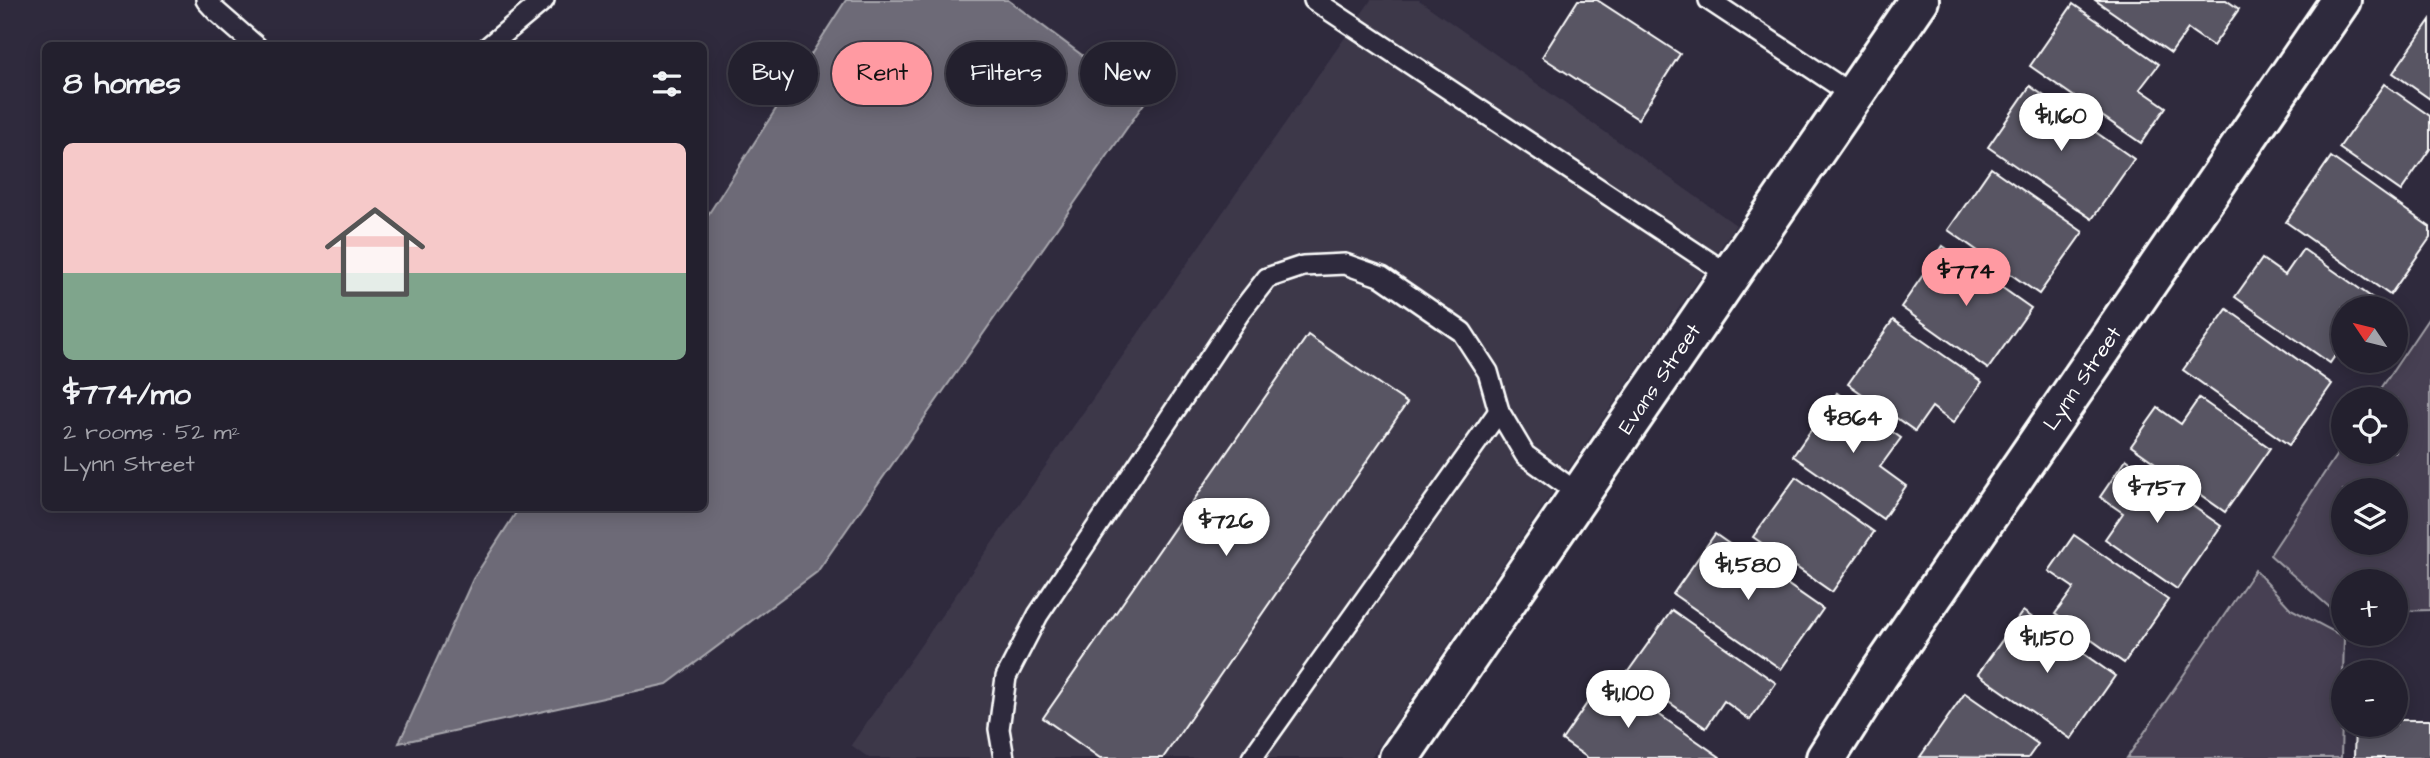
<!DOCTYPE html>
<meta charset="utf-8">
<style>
body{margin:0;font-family:"Architects Daughter",sans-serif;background:#2f2d3a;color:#f1f3f6;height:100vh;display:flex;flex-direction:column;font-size:26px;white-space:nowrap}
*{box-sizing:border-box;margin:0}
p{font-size:23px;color:#a3a3aa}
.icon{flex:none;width:38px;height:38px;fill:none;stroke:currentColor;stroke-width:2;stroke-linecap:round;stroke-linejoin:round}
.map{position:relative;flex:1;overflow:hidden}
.side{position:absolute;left:42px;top:42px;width:665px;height:469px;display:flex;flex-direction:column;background:#23202e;border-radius:10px;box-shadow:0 4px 18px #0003,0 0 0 2px #403e4a}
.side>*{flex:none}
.top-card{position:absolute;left:728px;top:42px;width:665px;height:63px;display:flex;gap:14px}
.needle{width:46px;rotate:305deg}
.buttons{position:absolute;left:2331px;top:296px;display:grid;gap:14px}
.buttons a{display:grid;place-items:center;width:77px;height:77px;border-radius:50%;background:#23202e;box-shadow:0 4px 18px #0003,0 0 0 2px #403e4a;font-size:35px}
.price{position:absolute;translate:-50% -60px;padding:0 16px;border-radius:24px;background:#fff;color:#222;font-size:23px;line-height:46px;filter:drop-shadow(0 2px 4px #0008)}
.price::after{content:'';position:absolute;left:50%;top:42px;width:21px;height:16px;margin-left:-10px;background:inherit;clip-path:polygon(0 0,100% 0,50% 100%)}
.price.current{background:#ff9aa2;color:#111}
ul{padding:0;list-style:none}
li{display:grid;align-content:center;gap:14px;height:371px;padding:0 21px}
li span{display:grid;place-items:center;height:217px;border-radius:10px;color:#555}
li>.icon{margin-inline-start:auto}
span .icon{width:126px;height:126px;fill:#fffc;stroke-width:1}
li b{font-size:30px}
h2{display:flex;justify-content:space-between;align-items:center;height:84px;padding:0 21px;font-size:30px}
.chip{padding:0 24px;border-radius:32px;background:#23202e;box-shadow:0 4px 18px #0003,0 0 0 2px #403e4a;font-size:24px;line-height:63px}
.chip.current{background:#ff9aa2;color:#111}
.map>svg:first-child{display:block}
.built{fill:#3c3749}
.green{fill:#464152;stroke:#a2a0a8;stroke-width:2;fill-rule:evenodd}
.water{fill:#6d6a77;stroke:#a7a6ad;stroke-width:2}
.building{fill:#595564;stroke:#fff;stroke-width:2}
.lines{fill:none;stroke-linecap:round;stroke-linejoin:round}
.service-casing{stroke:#fff;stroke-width:24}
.minor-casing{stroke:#fff;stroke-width:44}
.service{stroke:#2f2a3d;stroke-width:19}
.minor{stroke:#2f2a3d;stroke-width:38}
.labels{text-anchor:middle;stroke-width:5;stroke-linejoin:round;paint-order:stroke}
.street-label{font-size:21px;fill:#fff;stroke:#2f2a3d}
</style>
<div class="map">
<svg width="2430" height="758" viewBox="0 0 2430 758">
<rect width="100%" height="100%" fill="#2f2a3d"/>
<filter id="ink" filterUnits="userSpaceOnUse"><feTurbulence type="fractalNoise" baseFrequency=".0143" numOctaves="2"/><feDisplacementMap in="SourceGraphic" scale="14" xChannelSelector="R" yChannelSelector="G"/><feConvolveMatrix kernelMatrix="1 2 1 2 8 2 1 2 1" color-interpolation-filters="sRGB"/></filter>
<g filter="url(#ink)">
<path class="built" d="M 1371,0 L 1419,0 L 1736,225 L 1371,758 L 869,758 L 851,745 Z"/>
<g class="green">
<path d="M 2430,316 L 2430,610 L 2396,611 L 2396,581 L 2343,581 L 2343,612 L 2335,612 L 2270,555 L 2343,445 L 2343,452 L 2396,452 L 2396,399 L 2374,399 ZM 2343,490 L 2396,490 L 2396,542 L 2343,542 Z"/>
<path d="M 2255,570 L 2291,609 L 2344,637 L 2341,758 L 2127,758 Z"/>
</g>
<path class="water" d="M 846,0 L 1008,0 L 1145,102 L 817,572 L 667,684 L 399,743 L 473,579 L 519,508 L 704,508 L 704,221 Z"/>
<g class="building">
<path d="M 1578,0 L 1597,0 L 1680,54 L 1638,119 L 1542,57 Z"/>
<path d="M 2095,0 L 2226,0 L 2239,9 L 2213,46 L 2188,29 L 2171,53 Z"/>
<path d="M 2073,4 L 2159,64 L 2140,89 L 2166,107 L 2141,143 L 2030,66 Z"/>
<path d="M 2430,20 L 2430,99 L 2393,73 Z"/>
<path d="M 2384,84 L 2430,116 L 2430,149 L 2401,191 L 2339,148 Z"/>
<path d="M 2030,86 L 2134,159 L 2092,219 L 1988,147 Z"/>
<path d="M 2331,157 L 2430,227 L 2430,238 L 2390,295 L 2286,222 Z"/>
<path d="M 1991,168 L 2083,232 L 2039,294 L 1948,230 Z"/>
<path d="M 1943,246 L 2031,308 L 1988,369 L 1901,307 Z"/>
<path d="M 2303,249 L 2374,299 L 2368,308 L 2343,308 L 2343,344 L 2330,363 L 2235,297 L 2262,259 L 2285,275 Z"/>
<path d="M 2227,309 L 2332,384 L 2289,445 L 2183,370 Z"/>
<path d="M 1893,320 L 1982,382 L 1953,423 L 1932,407 L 1915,431 L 1848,384 Z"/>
<path d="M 1308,335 L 1407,403 L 1163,758 L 1100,758 L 1043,718 Z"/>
<path d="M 1837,393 L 1901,438 L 1880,467 L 1906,486 L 1883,519 L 1793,456 Z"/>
<path d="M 2199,398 L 2270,448 L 2225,512 L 2131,446 L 2158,408 L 2181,424 Z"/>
<path d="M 2126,459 L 2221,526 L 2177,589 L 2105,539 L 2123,513 L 2100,497 Z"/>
<path d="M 1796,477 L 1874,532 L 1832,592 L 1753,537 Z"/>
<path d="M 1715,534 L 1823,609 L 1781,669 L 1673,594 Z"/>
<path d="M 2074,535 L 2168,600 L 2124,663 L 2055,614 L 2074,588 L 2049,571 Z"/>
<path d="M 1672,610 L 1776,683 L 1750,720 L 1724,701 L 1706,728 L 1627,673 Z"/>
<path d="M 2023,611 L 2115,676 L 2071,739 L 1978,674 Z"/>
<path d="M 1605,677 L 1720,757 L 1720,758 L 1588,758 L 1562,740 Z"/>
<path d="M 1965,693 L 2038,744 L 2028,758 L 1920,757 Z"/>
<path d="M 2396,720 L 2430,720 L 2430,758 L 2354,758 L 2355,724 L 2396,724 Z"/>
</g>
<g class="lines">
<defs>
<g id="service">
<path d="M 206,0 L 217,12 L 256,46"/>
<path d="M 1314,0 L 1729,275"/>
<path d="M 1709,0 L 1854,96"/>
<path d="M 489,46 L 544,0"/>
<path d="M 1004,758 L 999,729 L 1006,677 L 1038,615 L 1239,314 L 1267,278 L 1303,266 L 1345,264 L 1382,277 L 1462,332 L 1488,372 L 1499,411 L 1525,455 L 1580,495"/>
<path d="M 1252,758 L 1499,411"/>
</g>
<g id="minor">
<path id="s1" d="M 1399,758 L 1919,0"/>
<path id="s2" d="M 1826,758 L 1878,676 L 2341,0"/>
</g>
</defs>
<use href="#service" class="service-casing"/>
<use href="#minor" class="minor-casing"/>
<use href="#service" class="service"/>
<use href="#minor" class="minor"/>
</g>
</g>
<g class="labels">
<g class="street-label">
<text dy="7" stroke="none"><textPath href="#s2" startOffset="458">Lynn Street</textPath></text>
<text dy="7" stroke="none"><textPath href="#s1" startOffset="460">Evans Street</textPath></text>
</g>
</g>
</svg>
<div class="buttons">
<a><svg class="needle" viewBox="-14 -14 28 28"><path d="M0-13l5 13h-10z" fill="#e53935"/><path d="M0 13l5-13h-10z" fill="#a3a3aa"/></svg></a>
<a><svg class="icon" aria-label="locate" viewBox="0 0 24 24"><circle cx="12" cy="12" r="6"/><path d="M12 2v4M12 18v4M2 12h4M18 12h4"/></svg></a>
<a><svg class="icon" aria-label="layers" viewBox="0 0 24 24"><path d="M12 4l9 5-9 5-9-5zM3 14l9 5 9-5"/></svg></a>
<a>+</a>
<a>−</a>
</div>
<b class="price" style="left:2061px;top:153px">$1,160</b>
<b class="price current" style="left:1966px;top:308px">$774</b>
<b class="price" style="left:1853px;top:455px">$864</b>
<b class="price" style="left:2157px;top:525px">$757</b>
<b class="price" style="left:1226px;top:558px">$726</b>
<b class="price" style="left:1748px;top:602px">$1,580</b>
<b class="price" style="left:2047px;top:675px">$1,150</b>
<b class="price" style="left:1628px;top:730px">$1,100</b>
<div class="top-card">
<a class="chip">Buy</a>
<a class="chip current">Rent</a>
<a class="chip">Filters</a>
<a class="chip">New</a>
</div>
<section class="side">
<h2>8 homes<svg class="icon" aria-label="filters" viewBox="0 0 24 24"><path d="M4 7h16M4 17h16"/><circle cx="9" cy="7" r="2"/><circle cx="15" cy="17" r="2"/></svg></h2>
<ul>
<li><span style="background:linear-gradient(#f6c9c9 60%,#7fa58c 0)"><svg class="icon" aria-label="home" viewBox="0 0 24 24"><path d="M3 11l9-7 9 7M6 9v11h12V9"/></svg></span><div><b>$774/mo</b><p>2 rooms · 52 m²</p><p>Lynn Street</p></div></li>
</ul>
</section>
</div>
